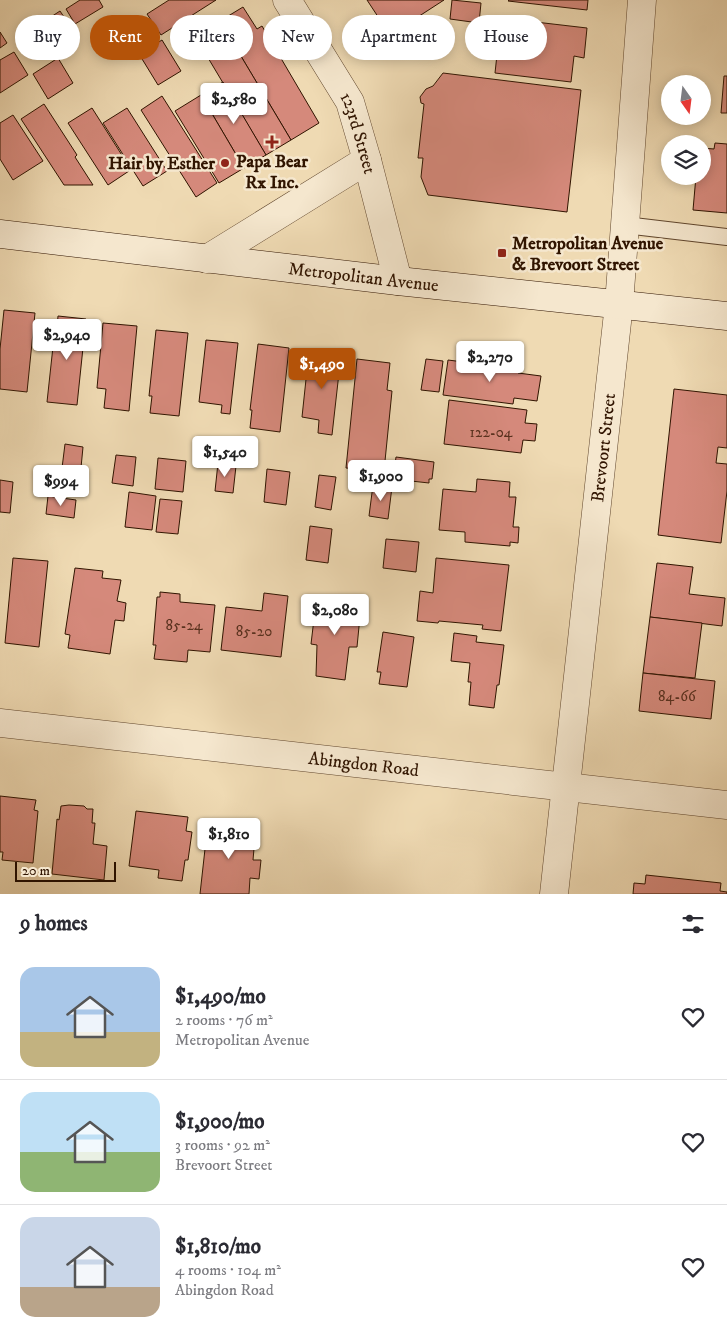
<!DOCTYPE html>
<meta charset="utf-8">
<style>
body{margin:0;font-family:"IM FELL DW Pica",serif;background:#f7f7f7;color:#2b2b33;height:100vh;display:flex;flex-direction:column;font-size:19px;white-space:nowrap}
*{box-sizing:border-box;margin:0}
p{font-size:16px;color:#7c7c81}
.icon{flex:none;width:28px;height:28px;fill:none;stroke:currentColor;stroke-width:2;stroke-linecap:round;stroke-linejoin:round}
.map{position:relative;height:894px;overflow:hidden}
.panel{display:flex;flex-direction:column;background:#fff;flex:1}
.panel>*{flex:none}
.top-card{position:absolute;left:15px;top:15px;width:698px;height:45px;display:flex;gap:10px}
.needle{width:32px;rotate:166deg}
.tools{position:absolute;left:661px;top:75px;display:grid;gap:10px}
.tools a{display:grid;place-items:center;width:50px;height:50px;border-radius:50%;background:#fff;box-shadow:0 2px 12px #0003;font-size:25px}
.scale{position:absolute;left:15px;bottom:12px;width:101px;box-sizing:border-box;padding-left:5px;border:2px solid #301400;border-top:0;font-size:14px;line-height:18px;white-space:nowrap;color:#301400;-webkit-text-stroke:4px #f5e7ce;paint-order:stroke}
.price{position:absolute;translate:-50% -42px;padding:0 11px;border-radius:5px;background:#fff;color:#222;font-size:16px;line-height:32px;filter:drop-shadow(0 1px 2px #0008)}
.price::after{content:'';position:absolute;left:50%;top:30px;width:15px;height:11px;margin-left:-8px;background:inherit;clip-path:polygon(0 0,100% 0,50% 100%)}
.price.active{background:#b45309;color:#fff}
ul{padding:0;list-style:none}
li{display:flex;align-items:center;gap:15px;height:125px;padding:0 20px}
li+li{border-top:1px solid #e1e1e2}
li span{display:grid;place-items:center;flex:none;width:140px;height:100px;border-radius:15px;color:#555}
li>.icon{margin-inline-start:auto}
span .icon{width:60px;height:60px;fill:#fffc;stroke-width:1}
li b{font-size:21px}
h2{display:flex;justify-content:space-between;align-items:center;height:60px;padding:0 20px;font-size:21px}
.pill{padding:0 18px;border-radius:22px;background:#fff;box-shadow:0 2px 12px #0003;font-size:18px;line-height:45px}
.pill.active{background:#b45309;color:#fff}
.map>svg:first-child{display:block}
.building{fill:#d5897b;stroke:#301400}
.lines{fill:none;stroke-linecap:round;stroke-linejoin:round}
.service-casing{stroke:#60462d;stroke-width:18}
.minor-casing{stroke:#60462d;stroke-width:29}
.secondary-casing{stroke:#301400;stroke-width:29}
.service{stroke:#f5e7ce;stroke-width:16}
.minor{stroke:#f5e7ce;stroke-width:28}
.secondary{stroke:#f5e7ce;stroke-width:28}
.poi-dot{fill:#8f2418;stroke:#f5e7ce;stroke-width:2}
.labels{text-anchor:middle;stroke-width:5;stroke-linejoin:round;paint-order:stroke}
.number-label{font-size:15px;fill:#59311f}
.street-label{font-size:18px;fill:#301400;stroke:#f5e7ce}
.poi-label{font-size:18px;font-weight:bold;fill:#301400;stroke:#f5e7ce}
</style>
<div class="map">
<svg width="727" height="894" viewBox="0 0 727 894">
<rect width="100%" height="100%" fill="#efdab3"/>
<filter id="stains"><feTurbulence type="fractalNoise" baseFrequency=".004" numOctaves="4"/><feColorMatrix values="0 0 0 0 .2 0 0 0 0 .09 0 0 0 0 .02 0 0 0 .5 -.17"/></filter>
<radialGradient id="worn" r=".72"><stop offset=".6" stop-color="#630" stop-opacity="0"/><stop offset="1" stop-color="#630" stop-opacity=".3"/></radialGradient>
<g class="building">
<path d="M 80,0 L 99,0 L 103,7 L 75,24 L 66,9 Z"/>
<path d="M 169,0 L 216,0 L 161,35 L 147,14 Z"/>
<path d="M 367,0 L 444,0 L 390,35 Z"/>
<path d="M 452,0 L 481,3 L 479,23 L 450,19 Z"/>
<path d="M 509,0 L 588,0 L 587,10 L 508,1 Z"/>
<path d="M 243,7 L 257,29 L 262,26 L 319,123 L 291,140 L 220,21 Z"/>
<path d="M 60,11 L 70,26 L 44,42 L 34,28 Z"/>
<path d="M 501,18 L 587,28 L 584,58 L 574,56 L 571,82 L 495,73 Z"/>
<path d="M 220,21 L 291,140 L 266,155 L 195,36 Z"/>
<path d="M 0,32 L 7,43 L 0,48 Z"/>
<path d="M 162,40 L 181,71 L 158,85 L 139,54 Z"/>
<path d="M 14,52 L 28,75 L 0,93 L 0,60 Z"/>
<path d="M 58,58 L 73,83 L 48,99 L 33,74 Z"/>
<path d="M 443,73 L 581,90 L 567,212 L 428,195 L 421,177 L 423,158 L 418,158 L 424,104 L 421,103 L 420,97 L 426,89 L 433,86 Z"/>
<path d="M 724,76 L 727,76 L 727,113 L 721,113 Z"/>
<path d="M 223,82 L 266,155 L 244,168 L 201,95 Z"/>
<path d="M 201,95 L 244,168 L 219,183 L 175,111 Z"/>
<path d="M 162,96 L 217,183 L 196,197 L 141,110 Z"/>
<path d="M 44,104 L 77,155 L 75,157 L 93,185 L 64,185 L 21,119 Z"/>
<path d="M 92,108 L 125,160 L 123,161 L 129,171 L 108,185 L 68,123 Z"/>
<path d="M 127,108 L 167,171 L 143,186 L 103,123 Z"/>
<path d="M 13,115 L 43,161 L 13,180 L 0,159 L 0,123 Z"/>
<path d="M 715,143 L 727,144 L 727,213 L 693,210 L 696,176 L 702,176 L 702,148 L 714,149 Z"/>
<path d="M 4,310 L 35,313 L 27,392 L 0,389 L 0,349 Z"/>
<path d="M 58,316 L 86,319 L 77,405 L 47,402 L 55,328 L 57,328 Z"/>
<path d="M 103,323 L 137,326 L 129,411 L 104,408 L 106,389 L 97,388 Z"/>
<path d="M 156,330 L 188,333 L 179,416 L 150,413 L 152,396 L 149,396 Z"/>
<path d="M 206,340 L 238,343 L 230,414 L 221,413 L 222,405 L 199,402 Z"/>
<path d="M 258,344 L 289,348 L 280,432 L 250,428 L 252,410 L 250,410 Z"/>
<path d="M 309,351 L 341,355 L 332,435 L 318,433 L 319,420 L 302,417 Z"/>
<path d="M 357,359 L 390,363 L 387,390 L 392,391 L 384,471 L 346,468 Z"/>
<path d="M 426,359 L 443,361 L 439,392 L 421,390 Z"/>
<path d="M 448,360 L 518,369 L 518,373 L 541,376 L 537,401 L 514,398 L 513,404 L 443,395 Z"/>
<path d="M 674,389 L 727,395 L 727,448 L 718,447 L 716,463 L 727,464 L 727,491 L 721,543 L 658,535 Z"/>
<path d="M 449,400 L 527,410 L 525,423 L 537,424 L 535,441 L 523,440 L 521,453 L 444,444 Z"/>
<path d="M 65,444 L 83,447 L 80,478 L 61,476 Z"/>
<path d="M 116,455 L 136,457 L 133,486 L 112,483 Z"/>
<path d="M 396,457 L 434,462 L 432,479 L 429,479 L 429,483 L 393,479 Z"/>
<path d="M 158,458 L 186,461 L 183,492 L 155,489 Z"/>
<path d="M 218,463 L 236,466 L 233,493 L 215,491 Z"/>
<path d="M 267,469 L 290,472 L 286,505 L 264,502 Z"/>
<path d="M 319,475 L 336,477 L 331,510 L 315,507 Z"/>
<path d="M 477,479 L 510,482 L 509,497 L 516,497 L 513,527 L 519,527 L 518,543 L 510,542 L 510,546 L 465,542 L 465,532 L 439,530 L 443,489 L 476,492 Z"/>
<path d="M 0,480 L 13,482 L 10,513 L 0,512 Z"/>
<path d="M 373,485 L 392,487 L 388,519 L 369,516 Z"/>
<path d="M 129,492 L 156,496 L 152,530 L 125,527 Z"/>
<path d="M 48,496 L 76,500 L 74,518 L 46,514 Z"/>
<path d="M 160,499 L 182,501 L 178,534 L 156,532 Z"/>
<path d="M 310,526 L 332,529 L 328,563 L 306,560 Z"/>
<path d="M 386,539 L 419,542 L 416,572 L 383,568 Z"/>
<path d="M 13,558 L 48,561 L 39,647 L 5,643 Z"/>
<path d="M 436,558 L 509,565 L 501,631 L 482,629 L 483,625 L 439,621 L 438,623 L 417,621 L 420,591 L 433,593 Z"/>
<path d="M 657,563 L 693,567 L 689,594 L 725,598 L 722,626 L 650,617 Z"/>
<path d="M 75,568 L 103,571 L 102,578 L 121,580 L 117,601 L 126,603 L 124,621 L 115,620 L 110,654 L 68,648 L 70,635 L 65,634 Z"/>
<path d="M 160,592 L 180,594 L 180,602 L 215,605 L 210,652 L 188,650 L 187,662 L 154,659 L 156,645 L 153,645 L 157,597 L 160,597 Z"/>
<path d="M 264,593 L 288,596 L 281,657 L 221,650 L 226,607 L 262,611 Z"/>
<path d="M 336,597 L 350,598 L 349,604 L 361,606 L 357,647 L 349,647 L 345,680 L 316,676 L 317,645 L 311,644 L 316,602 L 335,604 Z"/>
<path d="M 650,617 L 702,623 L 695,678 L 643,673 Z"/>
<path d="M 383,632 L 414,637 L 407,687 L 379,684 L 381,672 L 377,672 Z"/>
<path d="M 454,633 L 477,636 L 476,642 L 504,645 L 499,685 L 497,685 L 494,708 L 469,705 L 471,682 L 468,682 L 470,663 L 451,661 Z"/>
<path d="M 643,673 L 715,681 L 711,719 L 639,711 Z"/>
<path d="M 0,796 L 36,800 L 34,810 L 38,811 L 33,863 L 2,860 L 3,852 L 0,852 Z"/>
<path d="M 69,805 L 84,806 L 87,809 L 93,809 L 92,823 L 95,823 L 93,844 L 107,846 L 104,880 L 52,874 L 57,819 L 59,820 L 61,806 Z"/>
<path d="M 136,811 L 188,817 L 186,831 L 192,832 L 188,860 L 185,860 L 182,881 L 158,878 L 159,870 L 129,866 Z"/>
<path d="M 217,821 L 249,825 L 248,836 L 255,837 L 253,860 L 261,860 L 259,879 L 250,878 L 249,894 L 200,894 L 207,831 L 215,832 Z"/>
<path d="M 646,875 L 721,883 L 720,891 L 727,892 L 727,894 L 633,894 L 634,883 L 645,884 Z"/>
</g>
<g class="lines">
<defs>
<path id="service" d="M 625,225 L 727,237"/>
<g id="minor">
<path id="s1" d="M 287,0 L 350,102 L 367,160 L 398,281"/>
<path d="M 207,259 L 367,160"/>
<path id="s2" d="M 0,723 L 727,805"/>
<path id="s3" d="M 554,894 L 619,304 L 642,0"/>
</g>
<g id="secondary">
<path id="s4" d="M 0,234 L 398,281 L 727,316"/>
</g>
</defs>
<use href="#service" class="service-casing"/>
<use href="#minor" class="minor-casing"/>
<use href="#secondary" class="secondary-casing"/>
<use href="#service" class="service"/>
<use href="#minor" class="minor"/>
<use href="#secondary" class="secondary"/>
</g>
<g class="poi-dot">
<path d="M269.5 134.5h5v5h5v5h-5v5h-5v-5h-5v-5h5z"/>
<circle cx="225" cy="163" r="5"/>
<rect x="497" y="248" width="10" height="10" rx="2.5"/>
</g>
<g class="labels">
<g class="number-label">
<text x="491" y="437">122-04</text>
<text x="184" y="630">85-24</text>
<text x="254" y="636">85-20</text>
<text x="677" y="701">84-66</text>
</g>
<g class="street-label">
<text dy="6" stroke="none"><textPath href="#s1" startOffset="152">123rd Street</textPath></text>
<text dy="6" stroke="none"><textPath href="#s4" startOffset="366">Metropolitan Avenue</textPath></text>
<text dy="6" stroke="none"><textPath href="#s3" startOffset="449">Brevoort Street</textPath></text>
<text dy="6" stroke="none"><textPath href="#s2" startOffset="366">Abingdon Road</textPath></text>
</g>
<g class="poi-label">
<text x="272" y="167">Papa Bear<tspan x="272" dy="21">Rx Inc.</tspan></text>
<text x="215" y="169" text-anchor="end">Hair by Esther</text>
<text x="512" y="249" text-anchor="start">Metropolitan Avenue<tspan x="512" dy="21">&amp; Brevoort Street</tspan></text>
</g>
</g>
<rect width="100%" height="100%" filter="url(#stains)"/>
<rect width="100%" height="100%" fill="url(#worn)"/>
</svg>
<div class="tools">
<a><svg class="needle" viewBox="-14 -14 28 28"><path d="M0-13l5 13h-10z" fill="#e53935"/><path d="M0 13l5-13h-10z" fill="#7c7c81"/></svg></a>
<a><svg class="icon" aria-label="layers" viewBox="0 0 24 24"><path d="M12 4l9 5-9 5-9-5zM3 14l9 5 9-5"/></svg></a>
</div>
<div class="scale">20 m</div>
<b class="price" style="left:234px;top:125px">$2,580</b>
<b class="price" style="left:67px;top:361px">$2,940</b>
<b class="price" style="left:490px;top:383px">$2,270</b>
<b class="price active" style="left:322px;top:390px">$1,490</b>
<b class="price" style="left:225px;top:478px">$1,540</b>
<b class="price" style="left:381px;top:502px">$1,900</b>
<b class="price" style="left:61px;top:507px">$994</b>
<b class="price" style="left:335px;top:636px">$2,080</b>
<b class="price" style="left:229px;top:860px">$1,810</b>
<div class="top-card">
<a class="pill">Buy</a>
<a class="pill active">Rent</a>
<a class="pill">Filters</a>
<a class="pill">New</a>
<a class="pill">Apartment</a>
<a class="pill">House</a>
</div>
</div>
<section class="panel">
<h2>9 homes<svg class="icon" aria-label="filters" viewBox="0 0 24 24"><path d="M4 7h16M4 17h16"/><circle cx="9" cy="7" r="2"/><circle cx="15" cy="17" r="2"/></svg></h2>
<ul>
<li><span style="background:linear-gradient(#a9c7e8 65%,#c2b280 0)"><svg class="icon" aria-label="home" viewBox="0 0 24 24"><path d="M3 11l9-7 9 7M6 9v11h12V9"/></svg></span><div><b>$1,490/mo</b><p>2 rooms · 76 m²</p><p>Metropolitan Avenue</p></div><svg class="icon" aria-label="heart" viewBox="0 0 24 24"><path d="M12 20l-8-8c-3-5 5-10 8-4 3-6 11-1 8 4z"/></svg></li>
<li><span style="background:linear-gradient(#bfe0f5 60%,#8fb573 0)"><svg class="icon" aria-label="home" viewBox="0 0 24 24"><path d="M3 11l9-7 9 7M6 9v11h12V9"/></svg></span><div><b>$1,900/mo</b><p>3 rooms · 92 m²</p><p>Brevoort Street</p></div><svg class="icon" aria-label="heart" viewBox="0 0 24 24"><path d="M12 20l-8-8c-3-5 5-10 8-4 3-6 11-1 8 4z"/></svg></li>
<li><span style="background:linear-gradient(#c9d6e8 70%,#b9a48a 0)"><svg class="icon" aria-label="home" viewBox="0 0 24 24"><path d="M3 11l9-7 9 7M6 9v11h12V9"/></svg></span><div><b>$1,810/mo</b><p>4 rooms · 104 m²</p><p>Abingdon Road</p></div><svg class="icon" aria-label="heart" viewBox="0 0 24 24"><path d="M12 20l-8-8c-3-5 5-10 8-4 3-6 11-1 8 4z"/></svg></li>
</ul>
</section>
